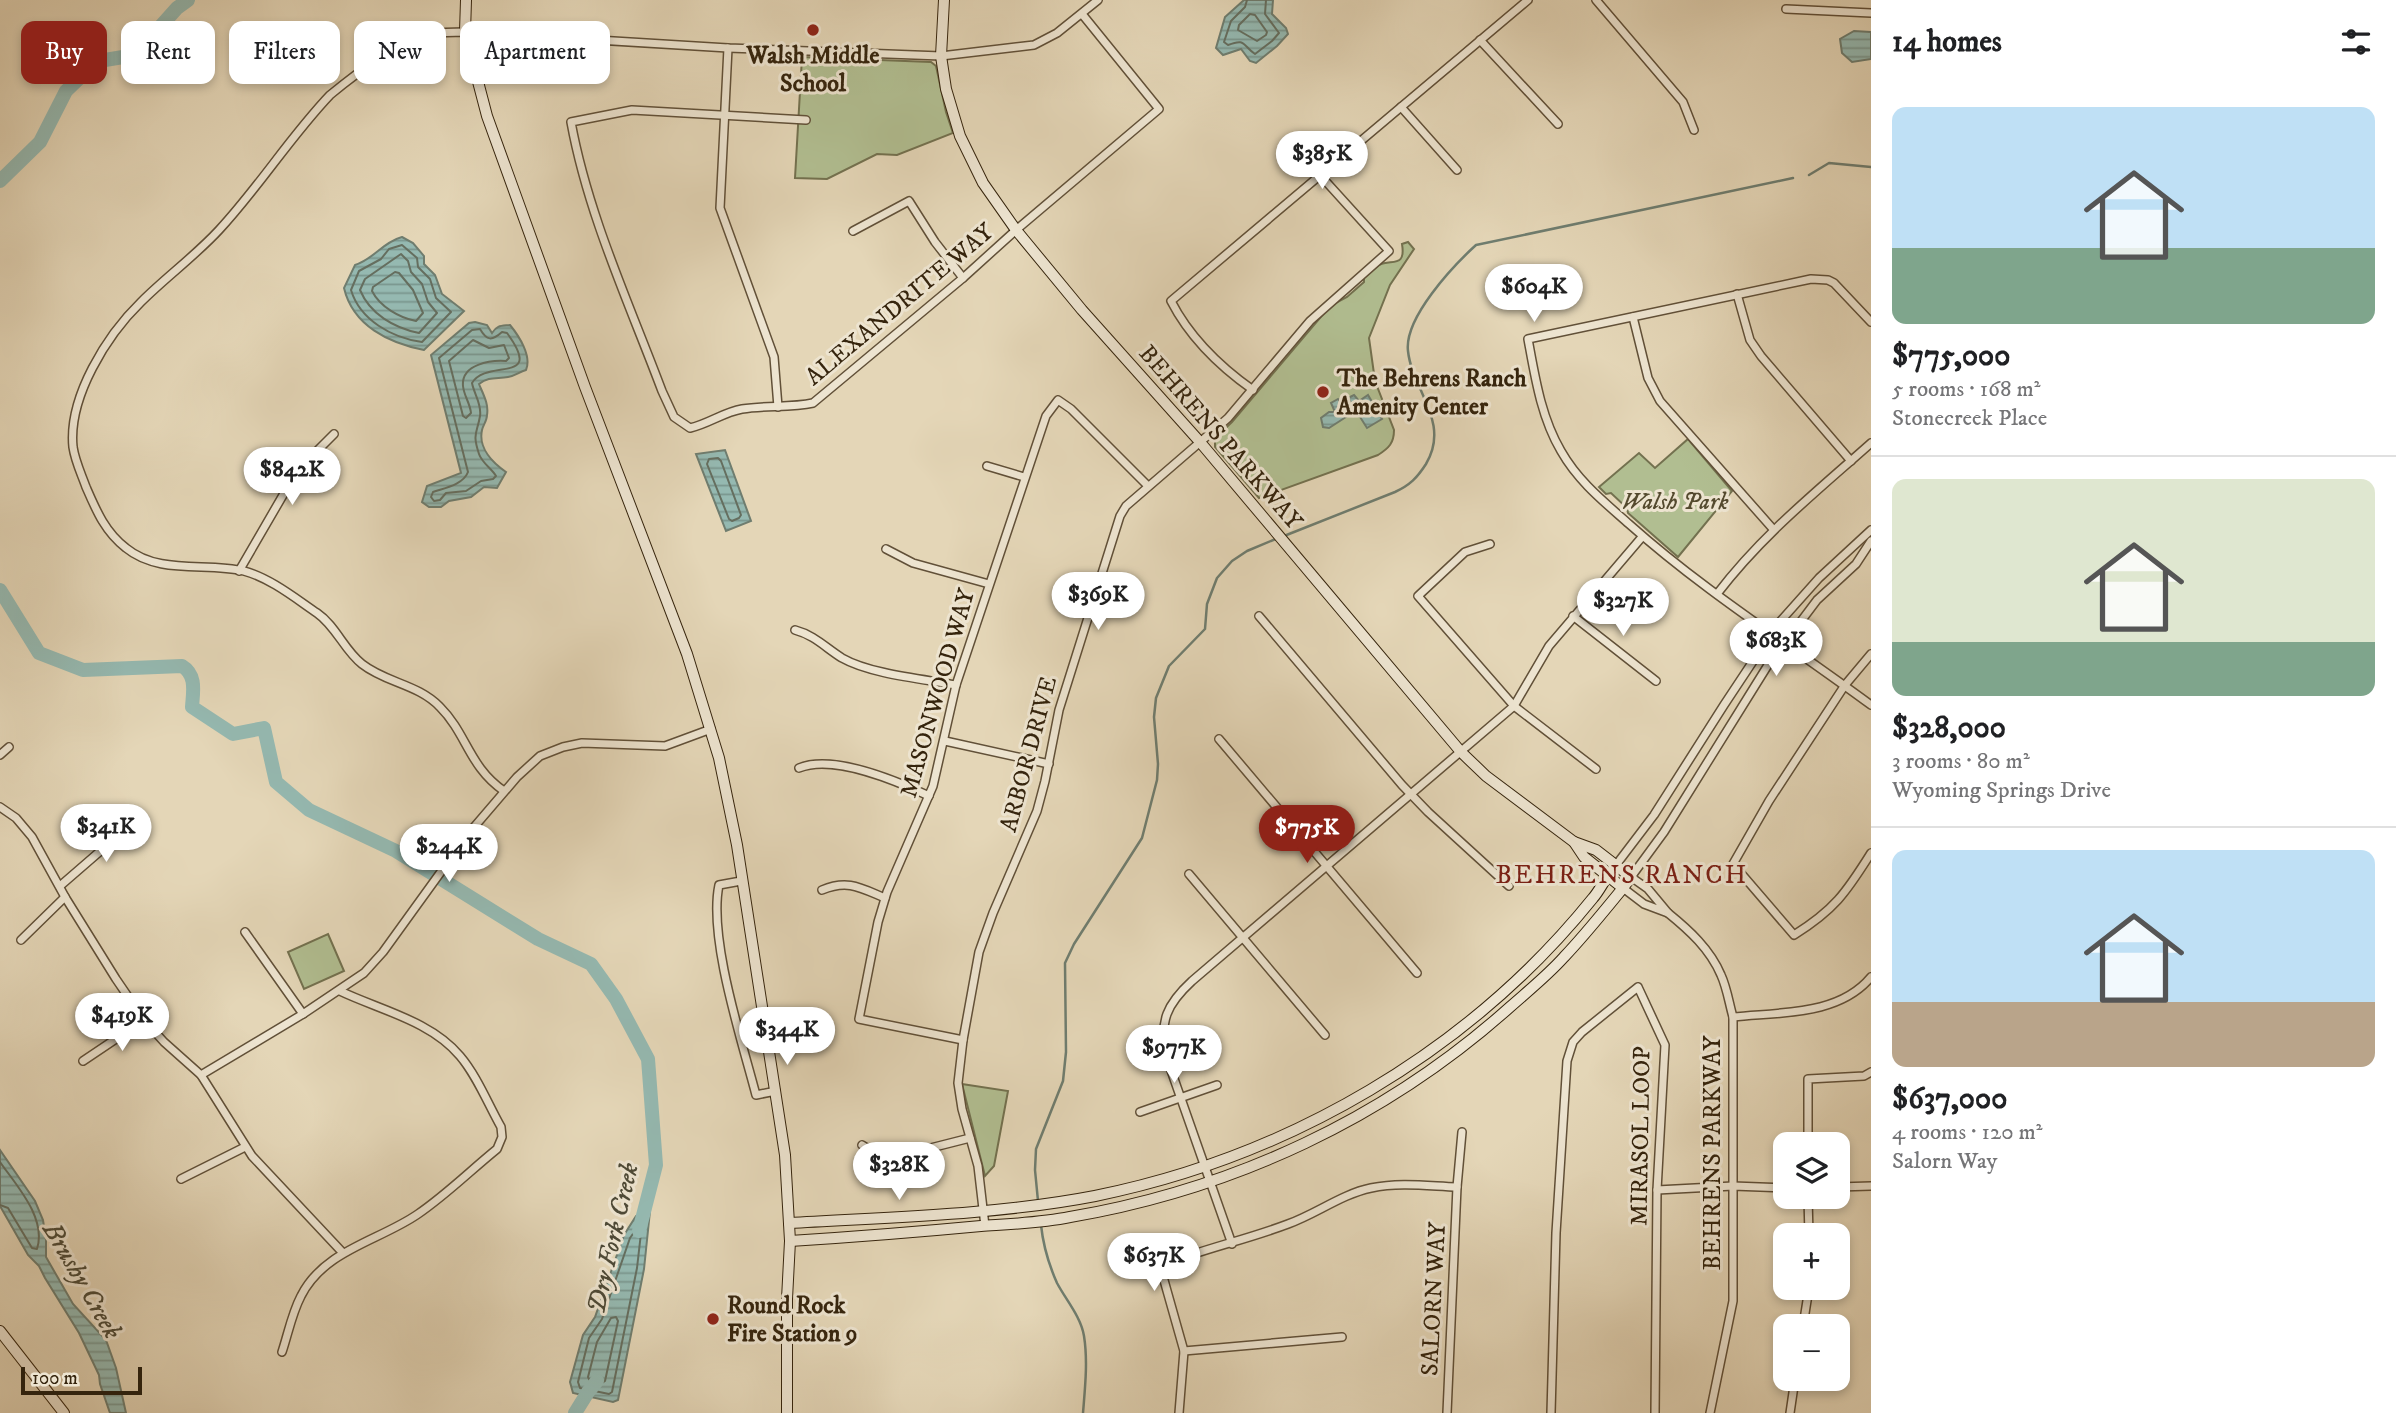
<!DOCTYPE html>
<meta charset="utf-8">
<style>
body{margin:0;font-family:"IM FELL DW Pica",serif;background:#f2f2f2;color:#202124;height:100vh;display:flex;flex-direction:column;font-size:26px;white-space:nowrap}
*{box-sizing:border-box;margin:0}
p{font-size:23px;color:#757577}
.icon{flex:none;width:38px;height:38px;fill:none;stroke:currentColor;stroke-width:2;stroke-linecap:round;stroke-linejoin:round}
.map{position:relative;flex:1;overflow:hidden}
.side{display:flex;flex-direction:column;background:#fff;width:525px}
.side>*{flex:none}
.banner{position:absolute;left:21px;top:21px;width:665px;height:63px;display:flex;gap:14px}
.buttons{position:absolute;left:1773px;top:1132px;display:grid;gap:14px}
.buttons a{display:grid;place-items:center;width:77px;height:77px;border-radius:14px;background:#fff;box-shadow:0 4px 10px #0003;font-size:35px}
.scale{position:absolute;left:21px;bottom:18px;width:121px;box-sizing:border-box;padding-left:7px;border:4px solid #35240d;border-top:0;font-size:19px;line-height:24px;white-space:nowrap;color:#35240d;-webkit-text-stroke:5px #ede4d0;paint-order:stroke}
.price{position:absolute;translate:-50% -60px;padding:0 16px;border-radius:24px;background:#fff;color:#222;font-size:23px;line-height:46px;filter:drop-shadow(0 2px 4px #0008)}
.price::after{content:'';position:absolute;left:50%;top:42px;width:21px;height:16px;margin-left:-10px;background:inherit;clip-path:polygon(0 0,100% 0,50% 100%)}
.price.active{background:#8f2418;color:#fff}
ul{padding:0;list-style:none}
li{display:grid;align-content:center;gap:14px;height:371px;padding:0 21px}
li+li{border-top:2px solid #e0e0e0}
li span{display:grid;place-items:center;height:217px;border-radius:14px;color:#555}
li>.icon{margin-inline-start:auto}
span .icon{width:126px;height:126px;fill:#fffc;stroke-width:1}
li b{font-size:30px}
h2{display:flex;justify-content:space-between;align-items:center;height:84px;padding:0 21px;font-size:30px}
.chip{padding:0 24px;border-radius:14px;background:#fff;box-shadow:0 4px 10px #0003;font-size:24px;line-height:63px}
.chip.active{background:#8f2418;color:#fff}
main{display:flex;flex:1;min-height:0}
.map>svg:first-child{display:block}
.park{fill:#b1be91;stroke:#73714f;stroke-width:2}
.water{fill:url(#water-rules);stroke:#6f7d6f;stroke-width:2}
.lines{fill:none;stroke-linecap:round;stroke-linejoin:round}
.shore{stroke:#656e5f;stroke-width:2}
.stream{stroke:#6f7d6f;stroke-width:2.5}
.river{stroke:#95b9b1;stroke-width:14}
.street-casing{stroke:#615038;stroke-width:10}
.secondary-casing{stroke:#35240d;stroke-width:12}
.street{stroke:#ede4d0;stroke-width:7}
.secondary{stroke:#ede4d0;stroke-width:10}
.poi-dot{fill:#8f2418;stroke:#ede4d0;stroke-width:2.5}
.labels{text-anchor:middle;stroke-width:6;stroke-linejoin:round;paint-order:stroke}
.poi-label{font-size:24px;font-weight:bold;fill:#35240d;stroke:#ede4d0;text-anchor:start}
.street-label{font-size:24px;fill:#35240d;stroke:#ede4d0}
.park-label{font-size:24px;font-style:italic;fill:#544a2e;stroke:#ede4d0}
.neighbourhood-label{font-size:26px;letter-spacing:2px;fill:#7a1f14;stroke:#ede4d0}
.water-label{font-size:26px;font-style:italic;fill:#4d4936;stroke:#ede4d0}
</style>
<main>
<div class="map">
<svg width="1871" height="1413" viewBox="0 0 1871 1413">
<defs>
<pattern id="water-rules" width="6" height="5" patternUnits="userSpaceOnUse" patternTransform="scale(1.75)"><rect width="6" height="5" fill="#95b9b1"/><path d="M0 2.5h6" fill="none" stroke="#7a968e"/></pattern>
</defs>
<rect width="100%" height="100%" fill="#e4d6b7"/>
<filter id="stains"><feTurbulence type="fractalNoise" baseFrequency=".00286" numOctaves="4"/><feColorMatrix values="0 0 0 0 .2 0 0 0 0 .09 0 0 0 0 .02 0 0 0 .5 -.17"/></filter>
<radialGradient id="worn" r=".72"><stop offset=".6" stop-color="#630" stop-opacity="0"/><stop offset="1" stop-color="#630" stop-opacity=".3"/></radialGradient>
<g class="park">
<path d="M 802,57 L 931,62 L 936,66 L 946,112 L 953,133 L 897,155 L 877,154 L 827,179 L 795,178 Z"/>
<path d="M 1408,242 L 1414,249 L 1390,285 L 1369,338 L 1375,381 L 1394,430 C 1394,443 1389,448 1378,455 L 1259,498 L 1215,447 L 1215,438 L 1232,422 L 1330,306 L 1347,297 L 1364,282 L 1364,277 C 1369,274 1374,268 1379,265 C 1392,259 1406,268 1402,244 Z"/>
<path d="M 1688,439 L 1732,491 L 1678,557 L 1628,513 L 1627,508 L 1611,493 L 1606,494 L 1599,487 L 1639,453 L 1655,468 Z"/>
<path d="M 328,934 L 344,971 L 304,989 L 288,952 Z"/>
<path d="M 962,1084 L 1008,1091 L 994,1166 L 985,1176 Z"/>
</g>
<g class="water">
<path d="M 1244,0 L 1273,0 L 1272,14 L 1286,28 L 1288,34 L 1277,46 L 1256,63 L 1250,61 L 1241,49 L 1223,55 L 1216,48 L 1225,17 Z"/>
<path d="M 1854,31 L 1871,32 L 1871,59 L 1852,62 L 1842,53 L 1840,39 Z"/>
<path d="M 402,237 L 413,243 L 424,256 L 424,264 L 435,275 L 442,294 L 464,311 L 424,350 C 389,343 353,326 344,288 L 355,265 C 374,259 383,242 402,237 Z"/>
<path d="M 475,322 L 487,325 L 492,333 C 497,325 501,326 510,325 C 519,336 532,356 526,370 C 519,372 515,376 508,377 C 497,379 489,376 479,384 C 483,394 489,404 487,415 C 487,421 483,425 482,430 C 478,448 493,463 506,472 L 497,488 L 484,487 L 471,497 L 449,501 L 441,507 L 429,507 L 422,502 L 427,486 L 461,473 L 431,355 L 469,323 Z"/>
<path d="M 1354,395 L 1359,401 L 1368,395 L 1382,419 L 1367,428 L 1348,398 Z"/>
<path d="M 1338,399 L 1349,415 L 1329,428 L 1323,427 L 1321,418 L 1329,412 L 1335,412 L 1331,403 Z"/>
<path d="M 725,450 L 751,521 L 726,531 L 696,454 Z"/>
<path d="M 0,1150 L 35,1201 L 43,1220 L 46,1240 L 46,1257 L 73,1304 L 106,1340 L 116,1368 L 126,1413 L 110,1413 L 100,1384 L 99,1375 L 79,1333 L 45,1278 L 39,1266 L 28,1255 L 0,1206 Z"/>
<path d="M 650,1211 L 644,1269 L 618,1400 L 613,1402 L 573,1393 L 570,1382 L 583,1335 L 595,1317 L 624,1235 L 636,1216 Z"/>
</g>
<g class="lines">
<g class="shore">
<path d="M 1247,0 L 1245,7 L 1231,21 L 1224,42 L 1228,45 C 1246,38 1242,45 1255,54 L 1272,41 L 1279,33 L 1265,14 L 1266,0"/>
<path d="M 1250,14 L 1255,15 L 1267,32 L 1266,35 L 1257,41 L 1238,30 L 1239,25 Z"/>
<path d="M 402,245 L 417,258 L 418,267 L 430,279 L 436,298 L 451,312 L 422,342 C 392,338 360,320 351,290 L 359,271 L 381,259 L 389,249 Z"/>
<path d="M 401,254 L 408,261 L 411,272 L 422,284 L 428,302 L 437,313 L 419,333 C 394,328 370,314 360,290 L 365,279 Z"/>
<path d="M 395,272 L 399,273 L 413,290 L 423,313 L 416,321 C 400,318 380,307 372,291 L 373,287 Z"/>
<path d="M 480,329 C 487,341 492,341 502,332 L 507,333 C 545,385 487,358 472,383 C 474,394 482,404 480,416 C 477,434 472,433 479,454 C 482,463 492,469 496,476 L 493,479 L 481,481 L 466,491 L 446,493 L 440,500 L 434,501 L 431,497 L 433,492 C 444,488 463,485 468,472 L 439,358 L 472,330 Z"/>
<path d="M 473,340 L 489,348 L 504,345 L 509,358 L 506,361 C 491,360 461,364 463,386 C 464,396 470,403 471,413 L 466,418 L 463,416 L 449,361 Z"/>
<path d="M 718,458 L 721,461 L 741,515 L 739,518 L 732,521 L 729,519 L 707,464 L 709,459 Z"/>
<path d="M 0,1162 C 16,1185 47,1218 37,1249 L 32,1248 L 8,1208 L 0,1205"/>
<path d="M 639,1230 L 641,1233 L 637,1268 L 612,1392 L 609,1394 L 580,1388 L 578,1382 L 589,1338 L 602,1319 L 630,1238 L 635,1231 Z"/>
<path d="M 616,1317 L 618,1321 L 605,1381 L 602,1383 L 590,1381 L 588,1377 L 597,1342 L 611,1318 Z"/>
</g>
<g class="stream">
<path d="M 1809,175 L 1829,163 L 1871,167"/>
<path d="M 1284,536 L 1395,492 C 1410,485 1417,478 1426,464 C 1451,422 1412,390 1408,351 C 1404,318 1453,266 1476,245 L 1793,178"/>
<path d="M 1038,1201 L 1035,1170 L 1036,1149 L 1063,1081 L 1066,1052 L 1065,963 L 1074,944 L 1142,838 L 1157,780 L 1158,764 L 1154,717 L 1156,698 L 1169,666 L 1205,629 L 1207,604 L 1217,578 L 1232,561 L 1247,551 L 1278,538"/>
<path d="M 1041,1225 C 1043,1244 1049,1265 1057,1283 C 1066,1300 1081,1317 1084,1336 C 1088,1361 1085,1388 1083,1413"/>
</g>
<g class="river">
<path d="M 0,181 L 40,142 L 66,91 L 93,65 L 105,60 L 135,55 L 177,8 L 188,0"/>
<path d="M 0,590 L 39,653 L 83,670 L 182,666 C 197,675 193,692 192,707 L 233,734 L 264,728 L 276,782 L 309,810 L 396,851 L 538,939 L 591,964 L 616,999 L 648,1059 L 656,1165 L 639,1231"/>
<path d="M 575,1413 L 588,1392 L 597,1381"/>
</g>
<defs>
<g id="street">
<path d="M 1596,0 L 1683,102 L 1694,130"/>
<path d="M 1786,9 L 1871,13"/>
<path d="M 1480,40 L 1558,124"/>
<path d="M 728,48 L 720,208 L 774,357 L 778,407"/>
<path d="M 1401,107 L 1457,170"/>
<path d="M 806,120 L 632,110 L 571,122 C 588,215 629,303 662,391 L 674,417 L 690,428 C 708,424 724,412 742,409 C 766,405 790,408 813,403 L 963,278 L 1016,230 L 1159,109 L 1082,14"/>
<path d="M 853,231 L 909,201 L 935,242 L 963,278"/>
<path d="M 1737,294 L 1750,340 L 1761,356 L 1851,461"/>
<path d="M 1633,317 L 1648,378 L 1660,401 L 1773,529"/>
<path d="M 1871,322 L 1834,283 L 1828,280 L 1811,279 L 1528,339 C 1535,377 1541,417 1561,451 C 1578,481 1603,501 1629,524 C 1704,591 1790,645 1871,705"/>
<path d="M 1253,390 C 1219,366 1190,338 1171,301 L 1528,0"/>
<path d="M 987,466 L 1024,477"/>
<path d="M 1490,544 L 1465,552 L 1418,596 L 1514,706 L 1596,769"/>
<path d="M 886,549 L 913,563 L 989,584"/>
<path d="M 239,571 L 297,471 L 334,434"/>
<path d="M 1717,594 C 1762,535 1816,492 1871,443"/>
<path d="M 1259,616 L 1402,785 L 1428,812 L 1509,886"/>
<path d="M 1573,616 L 1656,681"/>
<path d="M 795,630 C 814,635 826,648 842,658 C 870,674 923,679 956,685"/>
<path d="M 1871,654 L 1845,685 L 1769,801 L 1733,864 L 1794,935 C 1834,910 1846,893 1871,853"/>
<path d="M 1219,739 L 1417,973"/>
<path d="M 945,741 L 1049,764"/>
<path d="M 0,755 L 9,747"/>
<path d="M 799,768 C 833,754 897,781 929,796"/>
<path d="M 504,791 C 469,767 467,734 440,707 C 418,684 386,683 362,664 C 344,650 336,626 317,613 C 295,598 270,578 244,571 C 206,562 159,575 126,548 C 105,532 96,510 86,487 C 81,473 75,461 73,447 C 68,397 107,335 141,302 C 166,277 195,256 219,230 C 259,187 290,137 330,95 C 358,72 397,42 433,34 C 443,32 455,32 465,32 L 728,48 L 941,56 L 1034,45 L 1057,33 L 1098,0"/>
<path d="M 0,807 L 16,818 L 32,837 L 65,897 L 116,979 L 144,1020 L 164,1042 L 201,1075 L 252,1156 L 343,1253"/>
<path d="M 1616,865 L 1654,815 L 1724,705 L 1777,625 L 1819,578 L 1871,530"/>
<path d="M 1189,874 L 1325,1035"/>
<path d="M 741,881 L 719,885 C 708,938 742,1041 756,1095 L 776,1091"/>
<path d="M 60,886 L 135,821"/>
<path d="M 1623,888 L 1644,904 L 1668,913 L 1648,889 L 1631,877 L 1664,832 L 1768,665 L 1817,600 L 1856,564 L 1871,541"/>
<path d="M 822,890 C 848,879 861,888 885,898"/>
<path d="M 1668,913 C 1689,930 1710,949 1721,975 C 1727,988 1729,1003 1733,1017 L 1733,1301 L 1710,1413"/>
<path d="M 245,932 L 303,1014"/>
<path d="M 21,940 L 65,897"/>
<path d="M 1733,1017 C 1780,1012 1839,1016 1871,977"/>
<path d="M 963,1040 L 859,1019 L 878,922 L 887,892 L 933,786 L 956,685 L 1046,416 L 1058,400 L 1071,409 L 1148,486"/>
<path d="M 83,1061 L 144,1020"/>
<path d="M 201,1075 L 303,1014 L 364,973 L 383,952 L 469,833 L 517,777 L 540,756 L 563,747 L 582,743 L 665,746 L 711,729"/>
<path d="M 1140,1112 L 1217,1085"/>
<path d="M 1808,1144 L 1808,1079 L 1864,1076 L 1871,1072"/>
<path d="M 862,1145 L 875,1153 L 907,1154 L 970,1138"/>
<path d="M 181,1179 L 245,1147"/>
<path d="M 1838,1187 L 1871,1186"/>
<path d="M 1657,1190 L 1733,1186 L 1785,1188"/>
<path d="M 1808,1197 L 1809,1236"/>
<path d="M 985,1226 L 978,1166 L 962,1109 L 958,1083 L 963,1040 L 979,952 L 993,913 L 1037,811 L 1045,781 L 1059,710 L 1120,516 L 1126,506 L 1228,418 L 1310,321 L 1389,251 L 1320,175"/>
<path d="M 1232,1244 L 1166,1056 C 1159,1021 1167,1004 1192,981 L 1514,706 L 1549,646 L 1642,537"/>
<path d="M 1803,1326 L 1809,1288"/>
<path d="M 1184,1351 L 1342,1337"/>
<path d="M 282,1352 C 288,1334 292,1313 301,1296 C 324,1250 379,1241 418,1214 C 446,1195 471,1170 497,1149 L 502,1137 L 501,1127 C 488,1104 477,1076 460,1056 C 431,1021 380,1010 340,991"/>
<path d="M 1179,1413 L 1184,1351 L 1160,1266 C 1202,1249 1246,1240 1288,1224 C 1316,1214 1342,1194 1371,1188 C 1400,1182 1428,1186 1457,1187"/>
<path d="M 1447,1413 L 1457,1187 L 1462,1132"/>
<path d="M 1551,1413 L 1556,1233 L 1567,1061 L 1573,1042 L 1582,1032 L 1638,987 L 1665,1045 L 1657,1190 L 1655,1413"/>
<path d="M 1790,1413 L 1795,1379"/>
</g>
<g id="secondary">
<path d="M 466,0 L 465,32 L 487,116 L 585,387 L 687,654 L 719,758 L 737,845 L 785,1155 L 790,1241 L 787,1299 L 787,1413"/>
<path d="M 944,0 L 941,56 L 946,89 L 960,136 L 983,183 L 1016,230 L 1082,310 L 1200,442 L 1461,752 L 1486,776 L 1574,842 L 1584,857 L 1623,888"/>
<path d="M 789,1223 C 889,1217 997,1215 1095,1196 C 1288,1157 1469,1052 1593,898 C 1600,890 1604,880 1611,872"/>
<path d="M 790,1241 C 854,1237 917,1232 981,1226 C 1011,1224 1041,1223 1070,1217 C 1234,1189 1386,1118 1510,1007 C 1528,991 1548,975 1564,957 C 1585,935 1604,911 1623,888 L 1631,877 L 1596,850 L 1574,842"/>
<path d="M 0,1331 L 64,1413"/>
</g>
</defs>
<use href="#street" class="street-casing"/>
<use href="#secondary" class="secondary-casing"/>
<use href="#street" class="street"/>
<use href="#secondary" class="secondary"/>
</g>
<g class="poi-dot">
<circle cx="813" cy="30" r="7"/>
<circle cx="1323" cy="392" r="7"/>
<circle cx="713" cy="1319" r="7"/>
</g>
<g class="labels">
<g class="poi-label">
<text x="813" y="63" text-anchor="middle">Walsh Middle<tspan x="813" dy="28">School</tspan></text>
<text x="1337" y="386">The Behrens Ranch<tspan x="1337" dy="28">Amenity Center</tspan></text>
<text x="727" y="1313">Round Rock<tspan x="727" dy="28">Fire Station 9</tspan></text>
</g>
<g class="street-label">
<text transform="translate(899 304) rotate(-40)" y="8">ALEXANDRITE WAY</text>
<text transform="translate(1221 437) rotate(49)" y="8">BEHRENS PARKWAY</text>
<text transform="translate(937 693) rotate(-74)" y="8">MASONWOOD WAY</text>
<text transform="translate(1028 754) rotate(-75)" y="8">ARBOR DRIVE</text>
<text transform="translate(1640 1136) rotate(-89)" y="8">MIRASOL LOOP</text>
<text transform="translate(1712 1153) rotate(-90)" y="8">BEHRENS PARKWAY</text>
<text transform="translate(1433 1299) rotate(-87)" y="8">SALORN WAY</text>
</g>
<g class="park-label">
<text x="1675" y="509">Walsh Park</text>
</g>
<g class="neighbourhood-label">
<text x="1622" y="883">BEHRENS RANCH</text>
</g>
<g class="water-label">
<text transform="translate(612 1238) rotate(-77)" y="9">Dry Fork Creek</text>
<text transform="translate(83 1280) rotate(60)" y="9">Brushy Creek</text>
</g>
</g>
<rect width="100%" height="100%" filter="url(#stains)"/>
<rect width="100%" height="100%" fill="url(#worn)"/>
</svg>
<div class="buttons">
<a><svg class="icon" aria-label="layers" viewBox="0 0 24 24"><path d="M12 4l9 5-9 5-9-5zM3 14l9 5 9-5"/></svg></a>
<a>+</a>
<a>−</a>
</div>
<div class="scale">100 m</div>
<b class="price" style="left:1322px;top:191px">$385K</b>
<b class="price" style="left:1534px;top:324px">$604K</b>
<b class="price" style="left:292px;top:507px">$842K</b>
<b class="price" style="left:1098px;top:632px">$369K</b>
<b class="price" style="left:1623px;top:638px">$327K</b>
<b class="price" style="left:1776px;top:678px">$683K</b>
<b class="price" style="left:106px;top:864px">$341K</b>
<b class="price active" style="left:1307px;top:865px">$775K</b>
<b class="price" style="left:449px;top:884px">$244K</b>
<b class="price" style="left:122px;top:1053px">$419K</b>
<b class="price" style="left:787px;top:1067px">$344K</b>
<b class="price" style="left:1174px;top:1085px">$977K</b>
<b class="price" style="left:899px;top:1202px">$328K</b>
<b class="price" style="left:1154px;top:1293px">$637K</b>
<div class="banner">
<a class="chip active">Buy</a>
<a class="chip">Rent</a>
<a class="chip">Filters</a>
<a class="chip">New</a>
<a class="chip">Apartment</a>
</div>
</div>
<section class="side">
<h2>14 homes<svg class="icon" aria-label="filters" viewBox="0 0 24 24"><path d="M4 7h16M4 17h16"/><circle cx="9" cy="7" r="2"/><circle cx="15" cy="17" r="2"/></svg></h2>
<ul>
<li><span style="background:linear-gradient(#bfe0f5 65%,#7fa58c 0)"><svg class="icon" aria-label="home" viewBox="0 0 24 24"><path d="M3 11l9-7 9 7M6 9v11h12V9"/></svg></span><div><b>$775,000</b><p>5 rooms · 168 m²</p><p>Stonecreek Place</p></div></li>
<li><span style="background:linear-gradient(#dfe7d0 75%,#7fa58c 0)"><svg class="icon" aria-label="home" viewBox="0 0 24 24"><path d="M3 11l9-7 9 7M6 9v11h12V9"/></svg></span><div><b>$328,000</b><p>3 rooms · 80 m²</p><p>Wyoming Springs Drive</p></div></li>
<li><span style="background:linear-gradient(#bfe0f5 70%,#b9a48a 0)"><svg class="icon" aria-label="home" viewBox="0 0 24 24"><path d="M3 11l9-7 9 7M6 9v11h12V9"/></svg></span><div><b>$637,000</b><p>4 rooms · 120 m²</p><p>Salorn Way</p></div></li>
</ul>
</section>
</main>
